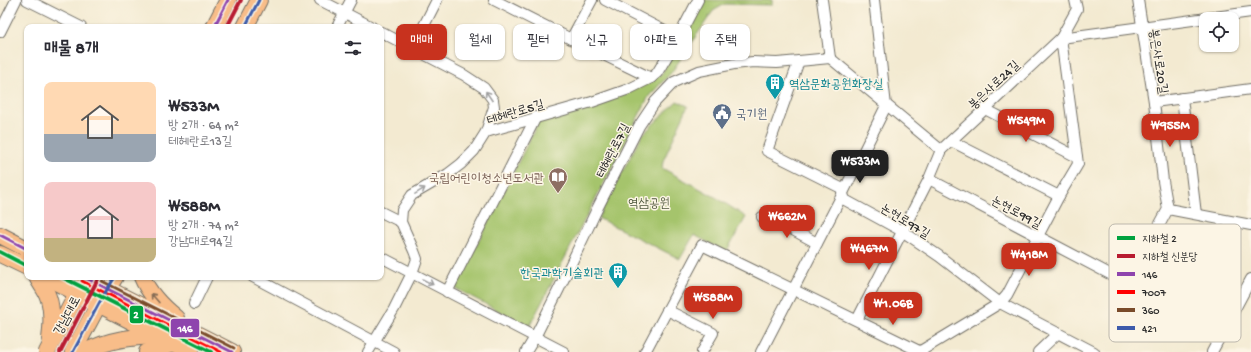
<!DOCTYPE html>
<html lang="ko">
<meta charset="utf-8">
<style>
body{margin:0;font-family:"Gochi Hand","Poor Story",sans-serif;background:#f7f7f7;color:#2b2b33;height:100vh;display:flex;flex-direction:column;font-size:15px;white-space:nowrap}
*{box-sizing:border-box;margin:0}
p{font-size:13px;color:#7c7c81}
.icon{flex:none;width:22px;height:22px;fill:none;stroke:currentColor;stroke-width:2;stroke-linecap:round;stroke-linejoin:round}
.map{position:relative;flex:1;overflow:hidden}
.drawer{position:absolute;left:24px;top:24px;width:360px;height:256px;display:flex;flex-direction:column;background:#fff;border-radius:8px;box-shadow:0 1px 3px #0004}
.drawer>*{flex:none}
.banner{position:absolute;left:396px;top:24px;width:380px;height:36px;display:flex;gap:8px}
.fabs{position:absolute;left:1199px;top:12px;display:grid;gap:8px}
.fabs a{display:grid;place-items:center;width:40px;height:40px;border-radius:8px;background:#fff;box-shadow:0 1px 3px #0004;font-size:20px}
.price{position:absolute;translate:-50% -34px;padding:0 9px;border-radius:8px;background:#c8321e;color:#fff;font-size:13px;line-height:26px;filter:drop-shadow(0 1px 2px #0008)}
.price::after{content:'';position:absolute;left:50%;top:24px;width:12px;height:9px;margin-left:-6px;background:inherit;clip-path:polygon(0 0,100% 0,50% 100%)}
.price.current{background:#222;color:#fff}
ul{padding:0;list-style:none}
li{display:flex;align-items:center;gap:12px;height:100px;padding:0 20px}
li span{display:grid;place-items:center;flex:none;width:112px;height:80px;border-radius:8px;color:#555}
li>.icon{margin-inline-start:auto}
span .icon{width:48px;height:48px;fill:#fffc;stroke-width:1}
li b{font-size:17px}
h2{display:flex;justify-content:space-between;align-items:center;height:48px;padding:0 20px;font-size:17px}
.pill{padding:0 14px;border-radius:8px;background:#fff;box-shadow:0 1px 3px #0004;font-size:14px;line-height:36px}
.pill.current{background:#c8321e;color:#fff}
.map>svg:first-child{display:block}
.green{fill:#a5c46c;stroke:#68784c}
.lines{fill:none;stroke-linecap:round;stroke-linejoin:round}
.minor-casing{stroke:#716e65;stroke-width:12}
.primary-casing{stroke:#716e65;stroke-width:18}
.minor{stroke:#fff;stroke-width:10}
.primary{stroke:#f8bd89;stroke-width:16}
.bus-1-casing{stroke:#fcf5e5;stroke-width:6}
.bus-2-casing{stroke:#fcf5e5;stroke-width:6}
.bus-3-casing{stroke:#fcf5e5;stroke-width:6}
.bus-4-casing{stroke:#fcf5e5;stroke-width:6}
.bus-1{stroke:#8e44ad;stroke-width:3}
.bus-2{stroke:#f00;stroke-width:3}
.bus-3{stroke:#7a4b2a;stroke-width:3}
.bus-4{stroke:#3d5bab;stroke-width:3}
.metro-1-casing{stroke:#fcf5e5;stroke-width:7}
.metro-2-casing{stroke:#fcf5e5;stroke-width:7}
.metro-1{stroke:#00a23f;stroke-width:4}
.metro-2{stroke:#b81b30;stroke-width:4}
.oneway{stroke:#a0a0a0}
.oneway2{stroke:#876d55}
.labels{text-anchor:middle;stroke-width:3;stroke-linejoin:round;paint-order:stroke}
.street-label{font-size:13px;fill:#2b2b2b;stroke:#fcf5e5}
.culture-label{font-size:13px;fill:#0d838f;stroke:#fcf5e5;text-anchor:start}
.service-label{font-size:13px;fill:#4e5e75;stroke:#fcf5e5;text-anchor:start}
.education-label{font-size:13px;fill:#785e54;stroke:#fcf5e5;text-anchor:end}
.park-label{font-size:13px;fill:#50593e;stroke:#fcf5e5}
.key{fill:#fcf5e5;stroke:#bdb8ad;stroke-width:1}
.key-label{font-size:11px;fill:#2b2b2b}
.line-badge{stroke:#fcf5e5;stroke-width:1.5}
.badge-label{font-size:11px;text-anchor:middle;font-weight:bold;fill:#fff}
</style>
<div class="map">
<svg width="1251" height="352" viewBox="0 0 1251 352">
<rect width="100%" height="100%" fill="#fcf5e5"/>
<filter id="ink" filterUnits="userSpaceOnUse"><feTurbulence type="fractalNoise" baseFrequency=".025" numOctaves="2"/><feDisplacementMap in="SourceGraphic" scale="8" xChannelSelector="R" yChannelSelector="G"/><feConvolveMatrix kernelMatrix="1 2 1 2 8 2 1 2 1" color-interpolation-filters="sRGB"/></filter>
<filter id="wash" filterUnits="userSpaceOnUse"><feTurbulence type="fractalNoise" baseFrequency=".012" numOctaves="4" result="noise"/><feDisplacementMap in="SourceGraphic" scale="16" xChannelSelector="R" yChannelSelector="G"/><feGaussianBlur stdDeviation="0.9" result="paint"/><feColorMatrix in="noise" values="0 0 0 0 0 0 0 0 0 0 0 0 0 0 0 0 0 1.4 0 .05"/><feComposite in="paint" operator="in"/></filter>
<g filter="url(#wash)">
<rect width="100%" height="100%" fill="#f3ead1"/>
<g class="green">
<path d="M 702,0 L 772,0 L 772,5 L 725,4 L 713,11 L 671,73 L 649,96 L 529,327 L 455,288 L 540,119 L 661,75 Z"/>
<path d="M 677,101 L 688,106 L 663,161 L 662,168 L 717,198 L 746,217 L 726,252 L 694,235 L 680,259 L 598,218 L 642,135 Z"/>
</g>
</g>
<g filter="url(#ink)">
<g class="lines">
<defs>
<g id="minor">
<path d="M 27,0 L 81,27"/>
<path d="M 320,0 L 372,27"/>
<path d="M 494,0 L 571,39 L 651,78"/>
<path d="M 605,0 L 678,38"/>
<path d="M 822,0 L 830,58 L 941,150"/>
<path d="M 337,27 L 351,0"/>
<path d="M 0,32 L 16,0"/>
<path d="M 571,39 L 592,0"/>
<path d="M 412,49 L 437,0"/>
<path d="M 830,58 L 799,61 L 767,151 L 841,188 L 845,200 L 902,231 L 939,256 L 1000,303 L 1094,352"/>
<path d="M 1182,98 L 1196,214"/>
<path d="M 1154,102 L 1251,89"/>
<path d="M 985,109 L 1077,157"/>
<path d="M 486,132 L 592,102 L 629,89 L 651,78 L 657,73 L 678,38 L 698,0"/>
<path d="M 951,141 L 1059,196"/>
<path d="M 929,179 L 1222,333"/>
<path d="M 1168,209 L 1251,225"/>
<path d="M 381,212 L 401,222"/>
<path d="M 762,217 L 769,217 L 817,243"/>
<path d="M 381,257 L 564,352"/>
<path d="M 253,277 L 394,352"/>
<path d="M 1128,283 L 1168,209 L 1163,181 L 1154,102 L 1138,0"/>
<path d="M 447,292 L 536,117"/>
<path d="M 194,304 L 207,277"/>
<path d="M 667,310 L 713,333 L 702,352"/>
<path d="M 857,320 L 929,179 L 941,150 L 1061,38 L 1251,12"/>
<path d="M 368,352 L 394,309 L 412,273 L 417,259 L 414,251 L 401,222 L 402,210 L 412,195 L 448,174 L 461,164 L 474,151 L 486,132 L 494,107 L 493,100 L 484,88 L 464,75 L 381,32"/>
<path d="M 526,352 L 535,337 L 559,289 L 598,207 L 639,126 L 655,102 L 674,82 L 699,71 L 734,64 L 753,62 L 777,63 L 799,61"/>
<path d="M 645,352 L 702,245 L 919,351"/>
<path d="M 761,352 L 841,197 L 886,106 L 874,0"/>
<path d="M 919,352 L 1000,303 L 1007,295 L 1059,196 L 1078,164 L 1061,38 L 1077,9 L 1075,0"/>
<path d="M 1038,352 L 1058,333"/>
<path d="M 1212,352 L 1251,279"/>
</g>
<g id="primary">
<path d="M 214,27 L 228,0"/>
<path d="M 245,27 L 259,0"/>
<path d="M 0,235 L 27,249"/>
<path d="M 0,254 L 27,267"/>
<path d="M 37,277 C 40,283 44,288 47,294 C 53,308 52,324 50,339"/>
<path d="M 46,277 L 191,352"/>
<path d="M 84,277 L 232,352"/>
<path d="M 142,277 C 149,294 162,307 176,318"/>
<path d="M 47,352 L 82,284"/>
<path d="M 73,352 L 103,296 L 115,277"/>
<path d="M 85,352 C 109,339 131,337 158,336"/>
<path d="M 147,352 L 174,343"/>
</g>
</defs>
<use href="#minor" class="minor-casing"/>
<use href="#primary" class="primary-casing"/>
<use href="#minor" class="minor"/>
<use href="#primary" class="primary"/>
<defs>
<g id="bus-1">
<path d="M 214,27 L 228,0"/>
<path d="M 0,235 L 27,249"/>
<path d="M 84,277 L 232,352"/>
</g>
<path id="bus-2" d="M 82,281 L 221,352"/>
<path id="bus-3" d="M 94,277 L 234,348"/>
<g id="bus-4">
<path d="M 245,27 L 259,0"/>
<path d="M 73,352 L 103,296 L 115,277"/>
</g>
</defs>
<use href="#bus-1" class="bus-1-casing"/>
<use href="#bus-2" class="bus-2-casing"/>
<use href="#bus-3" class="bus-3-casing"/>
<use href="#bus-4" class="bus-4-casing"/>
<use href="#bus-1" class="bus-1"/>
<use href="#bus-2" class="bus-2"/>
<use href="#bus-3" class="bus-3"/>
<use href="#bus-4" class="bus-4"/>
<defs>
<g id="metro-1">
<path d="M 0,252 L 27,266"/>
<path d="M 62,277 L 211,352"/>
</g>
<g id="metro-2">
<path d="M 227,27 L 241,0"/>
<path d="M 60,352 L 99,277"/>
</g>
</defs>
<use href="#metro-1" class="metro-1-casing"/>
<use href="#metro-2" class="metro-2-casing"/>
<use href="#metro-1" class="metro-1"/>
<use href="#metro-2" class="metro-2"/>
</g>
<defs><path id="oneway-shaft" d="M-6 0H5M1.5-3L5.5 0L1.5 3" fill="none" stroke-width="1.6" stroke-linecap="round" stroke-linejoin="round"/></defs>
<g class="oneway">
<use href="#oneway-shaft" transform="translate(489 96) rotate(-124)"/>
<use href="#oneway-shaft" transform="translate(420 191) rotate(-31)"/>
<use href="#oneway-shaft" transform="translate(428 282) rotate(28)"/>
</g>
<use class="oneway2" href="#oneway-shaft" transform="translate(155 298) rotate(-131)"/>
</g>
<defs>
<symbol id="building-pin" viewBox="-11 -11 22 30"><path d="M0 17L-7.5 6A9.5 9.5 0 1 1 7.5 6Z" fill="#0f9aa8" stroke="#fcf5e5"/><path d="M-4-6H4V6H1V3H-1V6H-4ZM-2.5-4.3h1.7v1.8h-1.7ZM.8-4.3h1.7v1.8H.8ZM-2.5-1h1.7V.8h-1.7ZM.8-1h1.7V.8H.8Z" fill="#fff"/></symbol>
<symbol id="civic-pin" viewBox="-11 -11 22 30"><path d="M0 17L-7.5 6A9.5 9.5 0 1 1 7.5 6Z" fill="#5c6f8a" stroke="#fcf5e5"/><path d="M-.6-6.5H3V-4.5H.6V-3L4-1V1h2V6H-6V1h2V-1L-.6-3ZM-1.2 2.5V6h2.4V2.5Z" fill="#fff"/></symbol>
<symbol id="library-pin" viewBox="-11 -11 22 30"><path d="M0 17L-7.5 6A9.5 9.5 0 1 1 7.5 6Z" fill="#8d6e63" stroke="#fcf5e5"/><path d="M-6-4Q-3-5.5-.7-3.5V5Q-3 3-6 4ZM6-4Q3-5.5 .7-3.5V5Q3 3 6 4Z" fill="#fff"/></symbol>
</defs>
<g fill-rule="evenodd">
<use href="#building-pin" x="764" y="72" width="22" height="30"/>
<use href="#civic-pin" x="711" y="102" width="22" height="30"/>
<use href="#library-pin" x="547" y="166" width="22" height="30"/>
<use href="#building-pin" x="607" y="261" width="22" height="30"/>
</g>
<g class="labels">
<g class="street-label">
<text transform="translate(1160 61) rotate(81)" y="5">봉은사로20길</text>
<text transform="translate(993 84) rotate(-43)" y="5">봉은사로24길</text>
<text transform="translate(515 111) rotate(-17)" y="5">테헤란로5길</text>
<text transform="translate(612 150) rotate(-63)" y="5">테헤란로7길</text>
<text transform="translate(1017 211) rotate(28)" y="5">논현로99길</text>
<text transform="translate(906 220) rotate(31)" y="5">논현로97길</text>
<text transform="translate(66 315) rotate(-62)" y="5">강남대로</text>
</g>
<g class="culture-label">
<text x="789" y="88">역삼문화공원화장실</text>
<text x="604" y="277" text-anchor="end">한국과학기술회관</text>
</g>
<g class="service-label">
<text x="736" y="118">국기원</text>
</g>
<g class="education-label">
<text x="544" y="182">국립어린이청소년도서관</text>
</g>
<g class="park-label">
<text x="649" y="207">역삼공원</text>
</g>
</g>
<rect x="1109" y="224" width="132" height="118" rx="6" class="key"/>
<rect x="1117" y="236" width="18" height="4" fill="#00a23f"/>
<rect x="1117" y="254" width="18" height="4" fill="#b81b30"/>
<rect x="1117" y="272" width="18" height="4" fill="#8e44ad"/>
<rect x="1117" y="290" width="18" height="4" fill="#f00"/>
<rect x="1117" y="308" width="18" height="4" fill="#7a4b2a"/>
<rect x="1117" y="326" width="18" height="4" fill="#3d5bab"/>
<g class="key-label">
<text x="1142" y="242">지하철 2</text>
<text x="1142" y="260">지하철 신분당</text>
<text x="1142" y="278">146</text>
<text x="1142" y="296">7007</text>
<text x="1142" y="314">360</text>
<text x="1142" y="332">421</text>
</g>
<g class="line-badge">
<rect x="129" y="305" width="15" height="19" rx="4" fill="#00a23f"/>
<rect x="170" y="318" width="30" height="20" rx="4" fill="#8e44ad"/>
</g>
<g class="badge-label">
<text x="136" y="318">2</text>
<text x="185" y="332">146</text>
</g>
</svg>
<div class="fabs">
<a><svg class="icon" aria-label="locate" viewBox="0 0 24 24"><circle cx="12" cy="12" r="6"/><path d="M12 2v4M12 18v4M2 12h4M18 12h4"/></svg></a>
</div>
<b class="price" style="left:1026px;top:143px">₩549M</b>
<b class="price" style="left:1170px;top:148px">₩955M</b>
<b class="price current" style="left:860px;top:184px">₩533M</b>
<b class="price" style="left:787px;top:239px">₩662M</b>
<b class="price" style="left:869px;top:271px">₩467M</b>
<b class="price" style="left:1029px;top:277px">₩418M</b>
<b class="price" style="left:713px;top:320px">₩588M</b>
<b class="price" style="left:893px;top:326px">₩1.06B</b>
<div class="banner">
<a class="pill current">매매</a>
<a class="pill">월세</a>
<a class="pill">필터</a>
<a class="pill">신규</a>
<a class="pill">아파트</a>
<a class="pill">주택</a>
</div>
<section class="drawer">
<h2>매물 8개<svg class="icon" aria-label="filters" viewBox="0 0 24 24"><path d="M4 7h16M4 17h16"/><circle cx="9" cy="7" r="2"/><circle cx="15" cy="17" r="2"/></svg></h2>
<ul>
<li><span style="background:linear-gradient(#ffd9b3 65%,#9aa5b1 0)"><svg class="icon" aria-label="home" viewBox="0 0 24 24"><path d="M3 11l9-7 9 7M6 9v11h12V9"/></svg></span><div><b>₩533M</b><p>방 2개 · 64 m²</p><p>테헤란로13길</p></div></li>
<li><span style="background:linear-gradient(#f6c9c9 70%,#c2b280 0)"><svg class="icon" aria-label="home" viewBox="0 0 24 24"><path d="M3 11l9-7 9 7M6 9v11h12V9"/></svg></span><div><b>₩588M</b><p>방 2개 · 74 m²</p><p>강남대로94길</p></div></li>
</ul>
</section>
</div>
